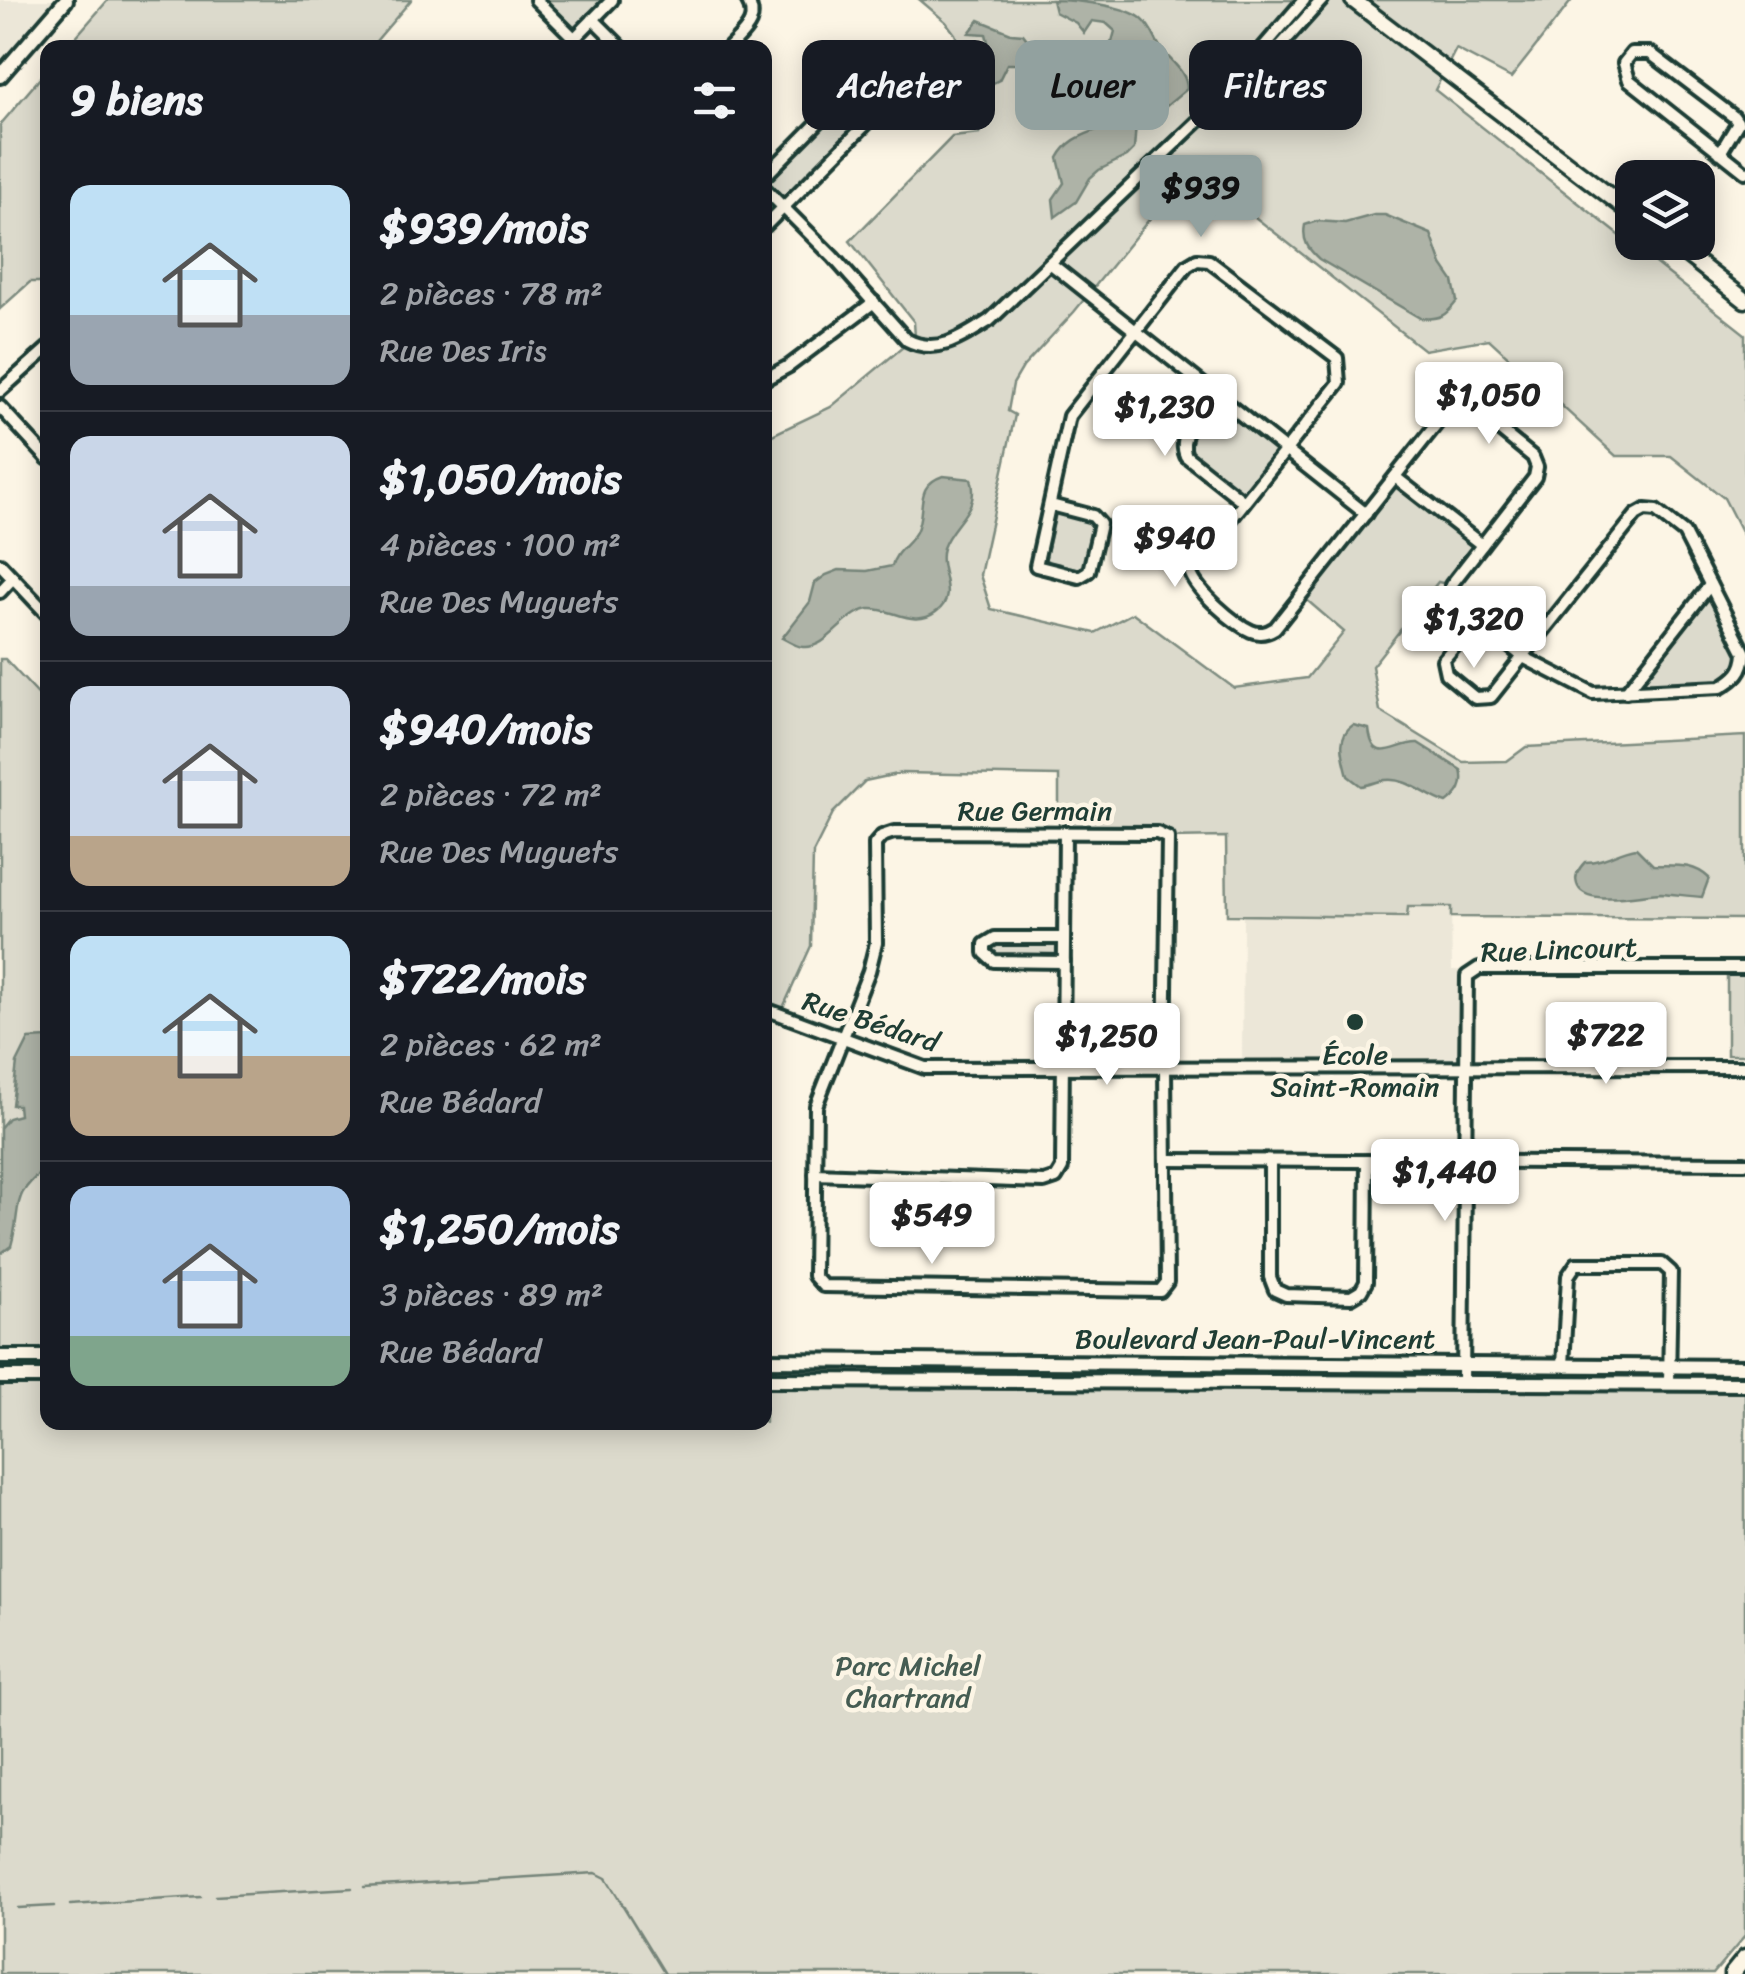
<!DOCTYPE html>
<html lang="fr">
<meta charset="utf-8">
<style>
body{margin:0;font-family:Sriracha,sans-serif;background:#20242c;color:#f1f3f6;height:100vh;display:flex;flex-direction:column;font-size:38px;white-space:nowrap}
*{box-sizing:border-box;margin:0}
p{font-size:32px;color:#9ea1a6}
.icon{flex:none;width:55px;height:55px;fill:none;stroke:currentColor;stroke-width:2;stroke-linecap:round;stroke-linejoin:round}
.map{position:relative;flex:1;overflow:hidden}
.details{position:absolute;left:40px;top:40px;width:732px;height:1390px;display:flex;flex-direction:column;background:#171b24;border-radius:20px;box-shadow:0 5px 25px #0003}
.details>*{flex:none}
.banner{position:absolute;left:802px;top:40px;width:792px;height:90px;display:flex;gap:20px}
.tools{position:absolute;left:1615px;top:160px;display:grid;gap:20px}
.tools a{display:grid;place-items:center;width:100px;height:100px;border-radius:20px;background:#171b24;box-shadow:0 5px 25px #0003;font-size:50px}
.price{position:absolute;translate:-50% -85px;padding:0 22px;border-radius:10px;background:#fff;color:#222;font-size:32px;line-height:65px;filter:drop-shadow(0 2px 5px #0008)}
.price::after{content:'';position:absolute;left:50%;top:60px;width:30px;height:22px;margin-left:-15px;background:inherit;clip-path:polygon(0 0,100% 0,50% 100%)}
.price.selected{background:#92a19f;color:#111}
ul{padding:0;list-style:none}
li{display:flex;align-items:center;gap:30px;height:250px;padding:0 30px}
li+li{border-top:2px solid #363941}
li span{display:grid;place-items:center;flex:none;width:280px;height:200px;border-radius:20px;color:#555}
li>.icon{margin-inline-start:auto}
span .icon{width:120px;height:120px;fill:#fffc;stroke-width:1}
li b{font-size:42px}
h2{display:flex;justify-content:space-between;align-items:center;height:120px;padding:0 30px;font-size:42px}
.tag{padding:0 35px;border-radius:20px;background:#171b24;box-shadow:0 5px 25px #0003;font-size:35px;line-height:90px}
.tag.selected{background:#92a19f;color:#111}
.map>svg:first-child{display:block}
.built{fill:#ece7d8}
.green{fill:#dcdacc;stroke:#7e8c80;stroke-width:2.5}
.water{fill:#aeb3a7;stroke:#758479;stroke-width:2.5}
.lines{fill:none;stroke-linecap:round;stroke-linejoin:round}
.stream{stroke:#758479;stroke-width:2.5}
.minor-casing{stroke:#1f3d34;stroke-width:18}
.tertiary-casing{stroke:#1f3d34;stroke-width:20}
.secondary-casing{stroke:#1f3d34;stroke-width:21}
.minor{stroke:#fcf5e5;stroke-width:10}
.tertiary{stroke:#fcf5e5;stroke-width:12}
.secondary{stroke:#fcf5e5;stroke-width:14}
.poi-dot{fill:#1f3d34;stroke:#fcf5e5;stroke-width:4}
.labels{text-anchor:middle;stroke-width:9;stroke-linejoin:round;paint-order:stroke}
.street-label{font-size:28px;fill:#1f3d34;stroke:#fcf5e5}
.poi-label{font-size:28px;fill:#1f3d34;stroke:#fcf5e5}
.park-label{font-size:28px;fill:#455c52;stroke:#fcf5e5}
</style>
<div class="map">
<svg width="1745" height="1974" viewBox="0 0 1745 1974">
<rect width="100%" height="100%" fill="#fcf5e5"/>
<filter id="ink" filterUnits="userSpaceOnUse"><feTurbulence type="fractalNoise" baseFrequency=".01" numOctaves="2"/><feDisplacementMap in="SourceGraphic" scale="20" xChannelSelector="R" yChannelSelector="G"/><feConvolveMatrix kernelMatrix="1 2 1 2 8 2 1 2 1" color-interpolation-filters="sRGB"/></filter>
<g filter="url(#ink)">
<g class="built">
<path d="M 0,0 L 60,0 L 0,68 Z"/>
<path d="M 1407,907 L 1451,907 L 1452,970 L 1472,971 L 1467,1067 L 1242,1068 L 1243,915 L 1406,917 Z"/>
</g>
<g class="green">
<path d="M 108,0 L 411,0 L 371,47 L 67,47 Z"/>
<path d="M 536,0 L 612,0 L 574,38 Z"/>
<path d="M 920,0 L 1572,0 L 1511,78 L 1456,49 L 1435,90 L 1745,334 L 1745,539 L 1724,498 L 1671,456 L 1616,456 L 1489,339 L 1424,350 L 1227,195 L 1165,200 L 1074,312 L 1023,367 L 1013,384 L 1008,411 L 1015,415 L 980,575 L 991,609 L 1095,633 L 1133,613 L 1234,688 L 1307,678 L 1344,632 L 1301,595 L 1395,477 L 1482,545 L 1451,585 L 1438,582 L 1372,666 L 1380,711 L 1463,762 L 1507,761 L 1526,747 L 1745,736 L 1745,919 L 1451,917 L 1451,907 L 1408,907 L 1407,917 L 1227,915 L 1226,837 L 1168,838 L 1059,832 L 1059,776 L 902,773 L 865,781 L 833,813 L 813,853 L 811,946 L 782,1010 L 765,1004 L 765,442 L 772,435 L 831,407 L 915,337 L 914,322 L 850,241 L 952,137 L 979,134 L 984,113 L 955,34 L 946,22 Z"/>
<path d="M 888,66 L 899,78 L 896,94 L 765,226 L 765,176 L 871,69 Z"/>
<path d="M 47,70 L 47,282 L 30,282 L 0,309 L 0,125 Z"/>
<path d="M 1216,395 L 1286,450 L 1244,502 L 1186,456 L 1182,437 Z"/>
<path d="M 1056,513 L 1088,520 L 1096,526 L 1084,570 L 1045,561 Z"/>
<path d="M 1710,585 L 1745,653 L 1744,666 L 1721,687 L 1626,692 Z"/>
<path d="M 0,659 L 5,659 L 47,704 L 47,1350 L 0,1350 Z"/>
<path d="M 995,938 L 1064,938 L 1064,962 L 994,961 L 985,953 Z"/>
<rect x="1727" y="975" width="18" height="80"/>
<path d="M 0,1385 L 47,1385 L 48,1422 L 765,1422 L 765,1386 L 1390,1391 C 1507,1382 1628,1387 1745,1392 L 1745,1936 L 1713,1974 L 0,1974 Z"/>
</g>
<g class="water">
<path d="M 1052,0 C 1073,0 1126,5 1142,19 C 1152,27 1155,41 1163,51 C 1174,64 1187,73 1187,89 L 1163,109 L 1144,116 L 1136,124 L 1134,149 L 1127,156 L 1099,170 L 1090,178 L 1076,202 L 1055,217 L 1053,199 L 1064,183 L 1058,158 C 1081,115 1135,148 1117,71 L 1105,65 L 1059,73 L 1053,67 L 1054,57 L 1062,53 L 1071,59 L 1112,42 L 1115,31 L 1106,23 L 1092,21 L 1084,33 L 1076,23 L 1055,12 Z"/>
<path d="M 979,20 L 1011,33 L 1023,34 L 1033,47 L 1020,64 L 1007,64 L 999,80 L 987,86 L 975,68 L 989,46 L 986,34 L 969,33 Z"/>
<path d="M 1374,215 L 1385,215 L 1431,234 L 1442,265 L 1453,281 L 1457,301 C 1446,316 1439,320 1420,318 L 1319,259 C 1308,249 1302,240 1305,225 L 1317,221 L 1345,223 Z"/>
<path d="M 943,476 L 971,479 C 981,510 952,522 943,548 C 936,570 960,596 936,612 C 913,629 892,607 869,609 C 843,613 829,649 803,647 C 797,647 788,641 782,638 L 810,602 L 815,583 L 826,575 L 839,570 L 867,571 L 892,566 C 895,551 909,545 916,532 C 927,509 913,486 943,476 Z"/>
<path d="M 1353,725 L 1369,729 C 1373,768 1397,742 1418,743 L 1461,770 C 1465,785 1459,794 1447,803 C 1426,797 1408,777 1385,780 C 1377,781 1369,785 1361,786 L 1348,776 C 1344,758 1335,737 1353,725 Z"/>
<path d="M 1636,848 L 1653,865 C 1674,866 1692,862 1709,878 L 1702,897 C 1688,896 1674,894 1661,893 C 1643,893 1583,908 1577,884 C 1574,875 1579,868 1585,862 C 1605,862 1617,851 1636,848 Z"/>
<path d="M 47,1038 L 47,1167 C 8,1199 23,1203 11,1246 L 0,1254 L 0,1128 L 8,1118 L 19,1115 L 18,1105 L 12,1105 L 17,1063 L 29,1039 Z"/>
</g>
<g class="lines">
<g class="stream">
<path d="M 364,1887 L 596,1873 L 606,1878 L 665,1974"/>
<path d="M 215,1896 L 352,1888"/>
<path d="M 70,1905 L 201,1897"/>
<path d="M 18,1908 L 54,1906"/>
</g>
<defs>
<g id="minor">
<path d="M 536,0 L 574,38"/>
<path d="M 593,19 L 622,48"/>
<path d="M 565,48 L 612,0"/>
<path d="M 729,48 C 744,32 760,21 747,0"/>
<path d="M 1236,79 L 1304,0"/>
<path d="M 1720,153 L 1738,123 L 1734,117 L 1650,53 L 1632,53 L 1624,63 L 1629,80 L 1745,172"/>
<path d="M 765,176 L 871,69 L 888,66 L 899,78 L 896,94 L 765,226"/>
<path d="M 765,189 L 833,257 L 907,340 C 937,356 963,337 990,320 L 1215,105 L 1276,51 L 1322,0"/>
<path d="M 1050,263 L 1366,514"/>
<path d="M 765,379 L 789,366 L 874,302"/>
<path d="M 0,391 L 48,348"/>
<path d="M 1216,395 C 1202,412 1176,433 1186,456 L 1244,502"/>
<path d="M 0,407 L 48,459"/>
<path d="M 1395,477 L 1482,545"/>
<path d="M 1051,505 L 1093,516 L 1100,524 L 1089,571 L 1079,577 L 1036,566 L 1069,416 L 1187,266 L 1197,260 L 1209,261 L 1337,358 L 1339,383 L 1197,562 L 1191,574 C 1198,592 1233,623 1251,631 C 1260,635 1267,633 1275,628 L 1446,412 L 1458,405 L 1473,408 L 1533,457 L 1537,467 L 1535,477 L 1451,585 L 1455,602 L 1457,603 L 1523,657 L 1593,693 L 1721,687 C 1736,678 1744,671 1745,653 L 1684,533 L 1656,511 L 1645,510 L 1636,515 L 1532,645 L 1491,697 L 1475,698 L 1446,674 L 1443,660 L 1477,620"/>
<path d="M 0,564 L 48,615"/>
<path d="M 0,592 L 13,578"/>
<path d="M 1626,692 L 1710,585"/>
<path d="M 894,832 L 1157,833 L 1168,838 L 1165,1068 L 1167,1282 L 1160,1291 L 823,1286 L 814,1276 L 816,1106 L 869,971 L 876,943 L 875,844 L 882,836 Z"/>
<path d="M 1064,962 L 994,961 L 985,953 L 985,944 L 995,938 L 1064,938"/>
<path d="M 765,1009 L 925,1068 L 1745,1067"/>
<path d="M 1166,1160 L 1745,1163"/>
<path d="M 1270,1161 L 1270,1277 L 1275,1290 L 1286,1295 L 1351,1297 L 1361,1291 L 1366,1282 L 1367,1161"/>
<path d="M 815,1174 L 1044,1182 L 1056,1178 L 1062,1168 L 1065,832"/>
<path d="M 1563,1365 L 1568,1276 L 1576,1264 L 1662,1264 L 1671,1272 L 1669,1383"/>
<path d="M 1463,1382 L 1467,976 L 1479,968 L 1745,968"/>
</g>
<g id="tertiary">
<path d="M 0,76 L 66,0"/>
<path d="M 0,1357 L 48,1357"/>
<path d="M 765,1360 L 1745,1367"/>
<path d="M 0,1377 L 48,1377"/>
<path d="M 765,1380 L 1745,1384"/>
</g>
<g id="secondary">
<path d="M 1353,0 L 1632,213"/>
<path d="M 1671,242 L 1745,300"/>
<path d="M 1732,1974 L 1745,1958"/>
</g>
</defs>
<use href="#minor" class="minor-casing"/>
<use href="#tertiary" class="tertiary-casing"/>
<use href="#secondary" class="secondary-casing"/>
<use href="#minor" class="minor"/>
<use href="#tertiary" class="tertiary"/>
<use href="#secondary" class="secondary"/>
</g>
</g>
<circle class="poi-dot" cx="1355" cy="1022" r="10"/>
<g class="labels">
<g class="street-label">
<text x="1035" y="820">Rue Germain</text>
<text transform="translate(1559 949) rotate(-2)" y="10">Rue Lincourt</text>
<text transform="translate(871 1021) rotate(18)" y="10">Rue Bédard</text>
<text x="1255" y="1348">Boulevard Jean-Paul-Vincent</text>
</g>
<g class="poi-label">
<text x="1355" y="1064">École<tspan x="1355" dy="32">Saint-Romain</tspan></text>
</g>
<g class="park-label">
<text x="908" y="1675">Parc Michel<tspan x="908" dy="32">Chartrand</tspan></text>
</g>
</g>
</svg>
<div class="tools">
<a><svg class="icon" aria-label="layers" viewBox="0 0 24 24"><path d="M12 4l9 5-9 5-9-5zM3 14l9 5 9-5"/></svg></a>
</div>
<b class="price selected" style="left:1201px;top:240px">$939</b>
<b class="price" style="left:1489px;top:447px">$1,050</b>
<b class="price" style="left:1165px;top:459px">$1,230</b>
<b class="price" style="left:1175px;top:590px">$940</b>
<b class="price" style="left:1474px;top:671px">$1,320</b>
<b class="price" style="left:1606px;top:1087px">$722</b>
<b class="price" style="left:1107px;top:1088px">$1,250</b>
<b class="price" style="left:1445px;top:1224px">$1,440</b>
<b class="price" style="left:932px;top:1267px">$549</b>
<div class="banner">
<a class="tag">Acheter</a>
<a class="tag selected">Louer</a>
<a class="tag">Filtres</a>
</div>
<section class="details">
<h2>9 biens<svg class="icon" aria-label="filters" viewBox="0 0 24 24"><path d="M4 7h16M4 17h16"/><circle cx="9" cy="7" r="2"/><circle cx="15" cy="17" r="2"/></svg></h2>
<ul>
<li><span style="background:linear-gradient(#bfe0f5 65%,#9aa5b1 0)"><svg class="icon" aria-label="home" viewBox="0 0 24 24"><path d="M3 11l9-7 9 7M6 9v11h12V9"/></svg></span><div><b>$939/mois</b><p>2 pièces · 78 m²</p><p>Rue Des Iris</p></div></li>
<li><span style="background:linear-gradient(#c9d6e8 75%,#9aa5b1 0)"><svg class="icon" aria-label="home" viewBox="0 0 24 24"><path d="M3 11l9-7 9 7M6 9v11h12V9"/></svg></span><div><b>$1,050/mois</b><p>4 pièces · 100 m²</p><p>Rue Des Muguets</p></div></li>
<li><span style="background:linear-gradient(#c9d6e8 75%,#b9a48a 0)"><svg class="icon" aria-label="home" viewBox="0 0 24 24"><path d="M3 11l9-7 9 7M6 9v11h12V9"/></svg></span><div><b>$940/mois</b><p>2 pièces · 72 m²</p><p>Rue Des Muguets</p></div></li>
<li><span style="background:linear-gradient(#bfe0f5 60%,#b9a48a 0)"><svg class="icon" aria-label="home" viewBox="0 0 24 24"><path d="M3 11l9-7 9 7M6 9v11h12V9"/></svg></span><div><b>$722/mois</b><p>2 pièces · 62 m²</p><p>Rue Bédard</p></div></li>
<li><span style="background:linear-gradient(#a9c7e8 75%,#7fa58c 0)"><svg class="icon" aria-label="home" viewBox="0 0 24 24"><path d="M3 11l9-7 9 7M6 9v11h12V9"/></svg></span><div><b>$1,250/mois</b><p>3 pièces · 89 m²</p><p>Rue Bédard</p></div></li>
</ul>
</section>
</div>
